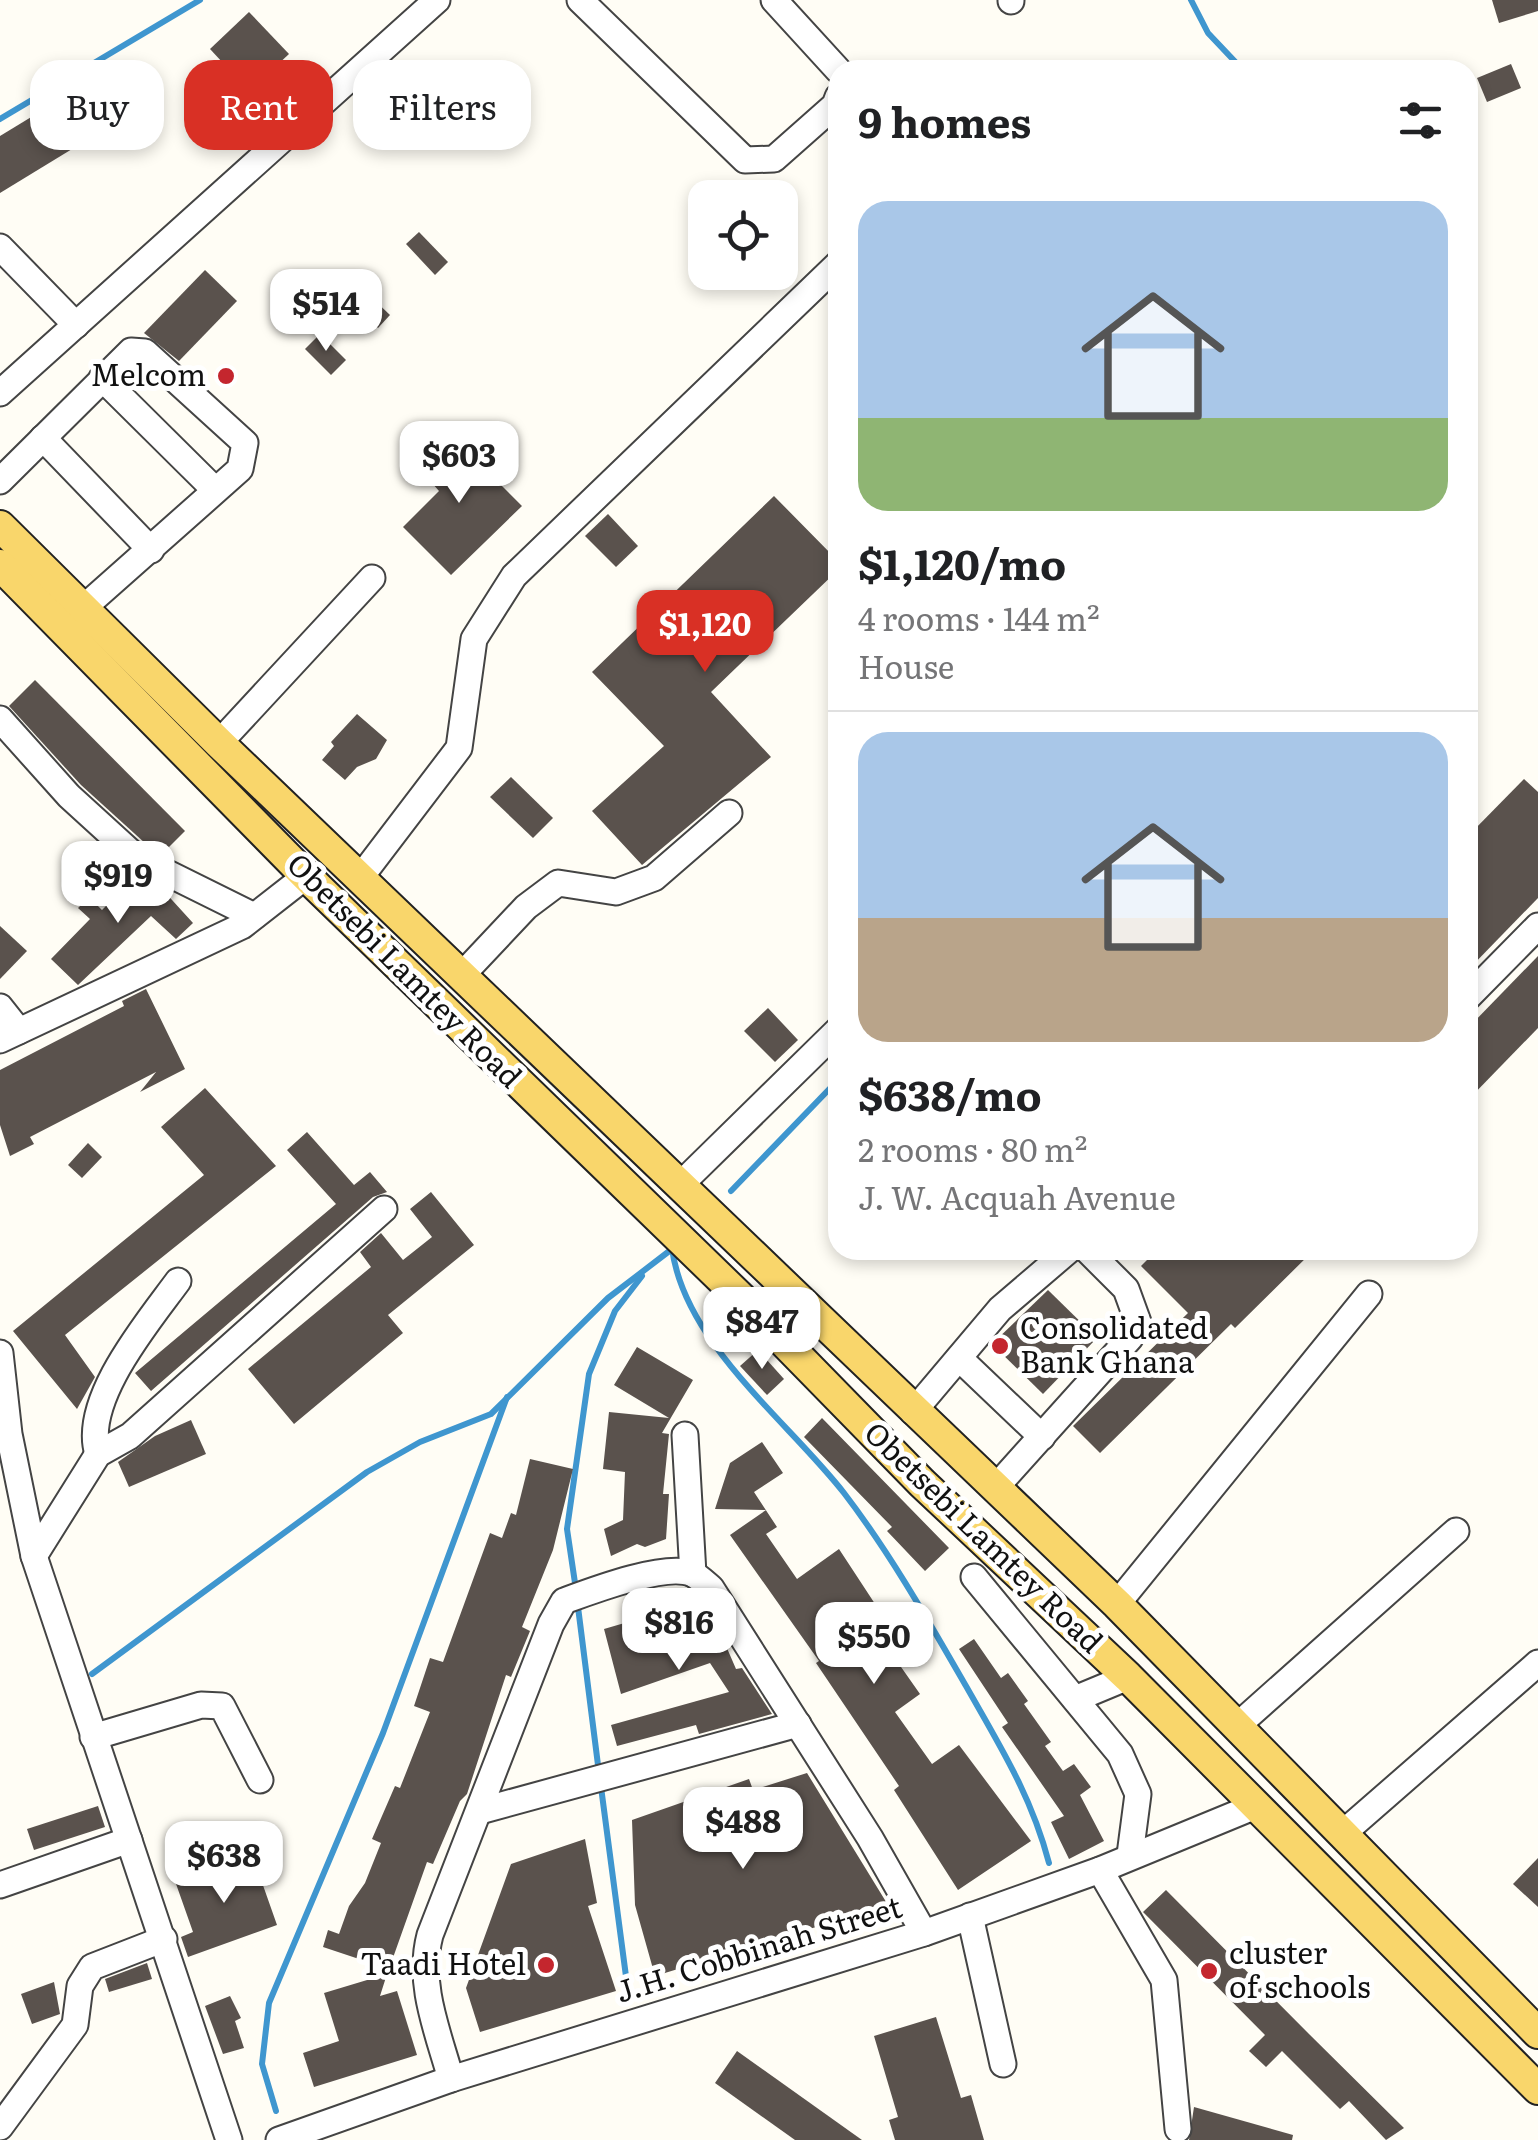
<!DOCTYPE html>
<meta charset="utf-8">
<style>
body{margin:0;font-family:Literata,serif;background:#f2f2f2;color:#202124;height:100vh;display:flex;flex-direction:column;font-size:38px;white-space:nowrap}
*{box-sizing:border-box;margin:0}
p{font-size:32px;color:#757577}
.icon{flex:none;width:55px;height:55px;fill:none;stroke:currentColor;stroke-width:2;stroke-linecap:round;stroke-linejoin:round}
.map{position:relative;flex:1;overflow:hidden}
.sheet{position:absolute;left:828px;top:60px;width:650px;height:1200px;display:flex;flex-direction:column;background:#fff;border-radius:30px;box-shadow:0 5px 15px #0003}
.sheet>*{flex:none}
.guide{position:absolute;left:30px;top:60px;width:648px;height:90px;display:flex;gap:20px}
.controls{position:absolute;left:688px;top:180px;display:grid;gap:20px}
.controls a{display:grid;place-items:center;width:110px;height:110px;border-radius:20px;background:#fff;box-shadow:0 5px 15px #0003;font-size:50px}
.price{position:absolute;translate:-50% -85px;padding:0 22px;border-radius:20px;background:#fff;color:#222;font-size:32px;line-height:65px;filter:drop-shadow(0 2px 5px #0008)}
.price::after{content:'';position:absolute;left:50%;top:60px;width:30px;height:22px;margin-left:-15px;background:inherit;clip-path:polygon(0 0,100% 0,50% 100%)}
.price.on{background:#d93025;color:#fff}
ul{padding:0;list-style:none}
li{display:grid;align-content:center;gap:20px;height:530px;padding:0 30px}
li+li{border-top:2px solid #e0e0e0}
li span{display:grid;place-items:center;height:310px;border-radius:30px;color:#555}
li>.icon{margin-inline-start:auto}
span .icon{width:180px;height:180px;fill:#fffc;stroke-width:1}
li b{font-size:42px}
h2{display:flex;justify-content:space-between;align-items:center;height:120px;padding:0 30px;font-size:42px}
.pill{padding:0 35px;border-radius:30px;background:#fff;box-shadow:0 5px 15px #0003;font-size:35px;line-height:90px}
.pill.on{background:#d93025;color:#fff}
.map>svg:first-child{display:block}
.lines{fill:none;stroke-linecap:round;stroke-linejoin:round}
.stream{stroke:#3f96cf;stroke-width:6}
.building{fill:#5a524d}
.minor-casing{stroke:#444;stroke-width:29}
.major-casing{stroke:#222;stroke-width:34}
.minor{stroke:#fff;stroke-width:25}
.major{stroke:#f9d66b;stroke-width:30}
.poi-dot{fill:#c4262e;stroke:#fff;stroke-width:4}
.labels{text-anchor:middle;stroke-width:10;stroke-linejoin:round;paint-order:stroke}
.poi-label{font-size:30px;fill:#111;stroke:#fff;text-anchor:end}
.street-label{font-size:30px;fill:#111;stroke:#fff}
</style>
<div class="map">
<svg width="1538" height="2140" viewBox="0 0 1538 2140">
<rect width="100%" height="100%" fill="#fffdf5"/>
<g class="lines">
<g class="stream">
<path d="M 1191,0 L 1208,33 L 1243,70"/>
<path d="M 0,119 L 200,0"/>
<path d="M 731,1191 L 838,1080"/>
<path d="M 672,1248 C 684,1343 789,1422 844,1493 C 890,1553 928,1620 966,1686 C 1000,1746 1031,1795 1049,1863"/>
<path d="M 575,1583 L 567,1529 L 589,1374 L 615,1311 L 642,1276"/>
<path d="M 578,1607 L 598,1765"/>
<path d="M 92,1674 L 367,1472 L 420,1442 L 491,1414 L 608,1298 L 672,1249"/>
<path d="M 601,1787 L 627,1984"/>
<path d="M 276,2111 L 262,2064 L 269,2003 L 383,1733 L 507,1397"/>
</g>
</g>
<g class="building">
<path d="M 1492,0 L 1538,0 L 1538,11 L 1499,23 Z"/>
<path d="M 249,12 L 289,54 L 249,91 L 210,49 Z"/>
<path d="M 1511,64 L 1521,88 L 1487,102 L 1477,78 Z"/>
<path d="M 51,105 L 77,146 L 0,193 L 0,136 Z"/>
<path d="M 419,232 L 448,262 L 435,275 L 406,244 Z"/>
<path d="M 205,270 L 237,301 L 179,361 L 144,333 Z"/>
<path d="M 368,294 L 390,315 L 378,328 L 356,306 Z"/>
<path d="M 320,334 L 346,360 L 331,375 L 305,349 Z"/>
<path d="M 455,432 L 470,448 L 467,451 L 522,506 L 451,575 L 403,527 L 439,491 L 417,466 Z"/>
<path d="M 774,496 L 838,561 L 838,570 L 711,692 L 771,757 L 642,865 L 592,811 L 664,746 L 592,672 Z"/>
<path d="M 608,514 L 638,546 L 616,567 L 585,536 Z"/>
<path d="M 35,680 L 185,831 L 163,853 L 146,844 L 81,785 L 9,706 Z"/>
<path d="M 357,714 L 387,740 L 376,759 L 357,767 L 345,780 L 322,760 L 334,746 L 331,742 Z"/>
<path d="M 511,777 L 553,818 L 533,838 L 490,797 Z"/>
<path d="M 1524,779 L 1538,792 L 1538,898 L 1468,970 L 1468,836 Z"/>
<path d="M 136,876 L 162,889 L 193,923 L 176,939 L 151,916 L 78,985 L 51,959 L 90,919 L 78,908 L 89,897 L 102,910 Z"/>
<path d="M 0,926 L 27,951 L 0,979 Z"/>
<path d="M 1538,956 L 1538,1028 L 1468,1100 L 1468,1028 Z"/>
<path d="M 146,989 L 185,1069 L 140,1092 L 156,1072 L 30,1137 L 34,1144 L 10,1156 L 0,1125 L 0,1070 L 124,1006 L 122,1001 Z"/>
<path d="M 768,1008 L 798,1040 L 775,1062 L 744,1031 Z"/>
<path d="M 205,1088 L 276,1166 L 65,1335 L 95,1377 L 77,1409 L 13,1331 L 204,1175 L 161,1127 Z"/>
<path d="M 307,1132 L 354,1185 L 370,1172 L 387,1192 L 373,1197 L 151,1391 L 135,1373 L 336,1204 L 287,1150 Z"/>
<path d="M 88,1143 L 102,1157 L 82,1178 L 68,1165 Z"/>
<path d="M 431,1192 L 474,1245 L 388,1315 L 403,1333 L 294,1424 L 248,1369 L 371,1267 L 360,1252 L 381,1233 L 403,1260 L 432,1237 L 410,1209 Z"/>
<path d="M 1157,1250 L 1314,1250 L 1235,1328 L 1231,1324 L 1100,1453 L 1073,1426 L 1188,1313 L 1141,1266 Z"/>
<path d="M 1048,1290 L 1097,1338 L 1043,1394 L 992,1344 Z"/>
<path d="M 637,1347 L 693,1380 L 662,1433 L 669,1434 L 663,1494 L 669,1494 L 666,1539 L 645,1547 L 637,1544 L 611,1556 L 604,1529 L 623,1520 L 625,1472 L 603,1469 L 609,1412 L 669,1418 L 614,1385 Z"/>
<path d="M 758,1350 L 784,1379 L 767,1395 L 740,1366 Z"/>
<path d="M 822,1418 L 949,1548 L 925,1571 L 887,1531 L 892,1527 L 804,1437 Z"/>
<path d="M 191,1420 L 206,1454 L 129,1487 L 118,1462 L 155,1436 Z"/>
<path d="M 762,1442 L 783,1473 L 754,1492 L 777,1527 L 766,1534 L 797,1579 L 839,1549 L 898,1639 L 887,1647 L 920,1694 L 895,1712 L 932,1764 L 959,1745 L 1031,1841 L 958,1890 L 894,1790 L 899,1786 L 816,1663 L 819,1661 L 730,1535 L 766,1510 L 715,1509 L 730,1463 Z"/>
<path d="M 530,1459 L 573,1469 L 553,1550 L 522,1627 L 530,1631 L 511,1677 L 506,1675 L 467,1794 L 460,1801 L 433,1864 L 427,1862 L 389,1969 L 323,1947 L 328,1930 L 339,1934 L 349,1906 L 365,1883 L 381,1843 L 372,1839 L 395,1786 L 400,1788 L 430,1712 L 414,1706 L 430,1658 L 443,1662 L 490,1533 L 502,1538 L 511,1513 L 516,1515 Z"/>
<path d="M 686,1605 L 720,1632 L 736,1669 L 742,1668 L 772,1714 L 699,1734 L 696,1725 L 617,1746 L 611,1725 L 729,1692 L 710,1663 L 621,1694 L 604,1629 Z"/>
<path d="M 974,1639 L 1001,1678 L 1008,1673 L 1028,1701 L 1024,1704 L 1051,1742 L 1045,1746 L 1063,1771 L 1074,1764 L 1091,1787 L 1080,1795 L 1104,1841 L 1069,1859 L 1051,1822 L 1064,1816 L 1002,1727 L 1008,1723 L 959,1649 Z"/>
<path d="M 807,1773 L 888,1905 L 655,1976 L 635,1905 L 632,1820 L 749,1779 L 753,1790 Z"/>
<path d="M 98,1806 L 105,1827 L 34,1850 L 27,1829 Z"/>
<path d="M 585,1839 L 597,1903 L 588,1906 L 616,1991 L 480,2032 L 466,1988 L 511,1864 Z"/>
<path d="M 253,1857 L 277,1925 L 188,1957 L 181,1937 L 193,1932 L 175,1881 Z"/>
<path d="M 1538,1858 L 1538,1907 L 1513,1884 Z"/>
<path d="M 1166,1890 L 1309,2034 L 1404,2128 L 1386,2140 L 1349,2101 L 1340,2109 L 1282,2051 L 1266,2067 L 1249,2051 L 1265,2035 L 1143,1912 Z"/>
<path d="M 147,1963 L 152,1979 L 109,1992 L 105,1979 Z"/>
<path d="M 387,1974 L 380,1996 L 397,1991 L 417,2055 L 314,2087 L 303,2053 L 339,2041 L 324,1993 Z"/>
<path d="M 54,1982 L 60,2014 L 32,2024 L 21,1994 Z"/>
<path d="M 230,1996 L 241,2018 L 235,2021 L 244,2048 L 223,2054 L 205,2006 Z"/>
<path d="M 936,2017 L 961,2098 L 971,2095 L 984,2140 L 895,2140 L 889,2120 L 898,2117 L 874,2036 Z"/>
<path d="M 737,2051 L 862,2140 L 795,2140 L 715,2083 Z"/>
<path d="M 1194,2107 L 1293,2135 L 1292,2140 L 1189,2140 Z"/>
</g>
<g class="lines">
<defs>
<g id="minor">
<path d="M 580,0 L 745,160 L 774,159 L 835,105 L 838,97"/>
<path d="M 774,0 L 838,70"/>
<path d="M 1011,0 L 1011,1"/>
<path d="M 0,247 L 76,325"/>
<path d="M 102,378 L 214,489"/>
<path d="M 0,393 L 437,0"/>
<path d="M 43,438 L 151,550"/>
<path d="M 0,481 L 131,351 L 145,352 L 245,443 L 240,469 L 81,610"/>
<path d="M 0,719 L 69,796 L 137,858 L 254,916"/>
<path d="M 219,743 L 372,578"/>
<path d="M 360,878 L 459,748 L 474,639 L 514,576 L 838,264"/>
<path d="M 461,976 L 526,907 L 558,883 L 616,892 L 654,878 L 729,813"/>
<path d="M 1468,997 L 1538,926"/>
<path d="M 0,1007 L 19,1031"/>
<path d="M 0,1040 L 242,926 L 306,876"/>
<path d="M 682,1183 L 838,1030"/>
<path d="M 0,1353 L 9,1434 L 34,1556 L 229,2140"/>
<path d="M 959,1358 L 1042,1437"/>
<path d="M 913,1412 L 1000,1309 L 1069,1250"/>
<path d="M 685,1435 L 693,1574"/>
<path d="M 98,1454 C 81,1401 148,1322 178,1281"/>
<path d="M 996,1487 L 1130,1338 L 1138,1322 L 1126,1289 L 1087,1250"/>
<path d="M 34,1556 L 98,1454 L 130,1436 L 384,1209"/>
<path d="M 974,1577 L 1120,1754 L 1138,1794 L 1130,1855"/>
<path d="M 1117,1604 L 1369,1294"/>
<path d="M 1075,1699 L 1128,1677"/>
<path d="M 1237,1726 L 1456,1531"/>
<path d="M 93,1737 L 201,1705 L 222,1706 L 260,1780"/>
<path d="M 480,1811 L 798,1724"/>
<path d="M 1342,1834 L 1538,1663"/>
<path d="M 1100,1870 L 1164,1980 L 1178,2129"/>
<path d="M 0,1885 L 129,1840"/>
<path d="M 970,1916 L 1003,2064"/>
<path d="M 451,2079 C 438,2032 417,1984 430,1935 L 551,1624 L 564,1601 C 591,1591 667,1562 693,1574 C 699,1577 706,1584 711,1588 L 870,1838 L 924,1933"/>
<path d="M 0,2127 L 75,2025 L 80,1986 L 92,1967 L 164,1939"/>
<path d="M 279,2140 L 451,2079 L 924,1933 L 1100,1870 L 1253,1807"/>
</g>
<g id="major">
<path d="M 0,526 L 219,743 L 1117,1604 L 1538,2033"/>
<path d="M 0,565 L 306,876 L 740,1297 L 922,1483 L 1128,1677 L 1538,2089"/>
</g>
</defs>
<use href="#minor" class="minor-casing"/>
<use href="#major" class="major-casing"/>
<use href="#minor" class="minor"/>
<use href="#major" class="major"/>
</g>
<g class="poi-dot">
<circle cx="226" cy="376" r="10"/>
<circle cx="1000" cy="1346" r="10"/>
<circle cx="546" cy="1965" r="10"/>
<circle cx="1209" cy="1971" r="10"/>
</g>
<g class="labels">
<g class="poi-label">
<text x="206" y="386">Melcom</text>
<text x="1020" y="1339" text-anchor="start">Consolidated<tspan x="1020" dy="34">Bank Ghana</tspan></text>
<text x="1229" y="1964" text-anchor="start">cluster<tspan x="1229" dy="34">of schools</tspan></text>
<text x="526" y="1975">Taadi Hotel</text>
</g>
<g class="street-label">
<text transform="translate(404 971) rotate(45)" y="10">Obetsebi Lamtey Road</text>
<text transform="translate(983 1538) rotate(44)" y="10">Obetsebi Lamtey Road</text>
<text transform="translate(759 1950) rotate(-17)" y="10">J.H. Cobbinah Street</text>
</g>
</g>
</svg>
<div class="controls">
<a><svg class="icon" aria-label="locate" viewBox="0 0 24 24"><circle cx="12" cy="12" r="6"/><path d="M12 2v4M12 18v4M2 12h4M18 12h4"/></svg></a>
</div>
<b class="price" style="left:326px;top:354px">$514</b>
<b class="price" style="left:459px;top:506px">$603</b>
<b class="price on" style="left:705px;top:675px">$1,120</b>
<b class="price" style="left:118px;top:926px">$919</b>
<b class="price" style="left:762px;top:1372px">$847</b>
<b class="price" style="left:679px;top:1673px">$816</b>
<b class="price" style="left:874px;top:1687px">$550</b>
<b class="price" style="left:743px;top:1872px">$488</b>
<b class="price" style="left:224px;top:1906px">$638</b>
<div class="guide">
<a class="pill">Buy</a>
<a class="pill on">Rent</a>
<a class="pill">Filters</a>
</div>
<section class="sheet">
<h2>9 homes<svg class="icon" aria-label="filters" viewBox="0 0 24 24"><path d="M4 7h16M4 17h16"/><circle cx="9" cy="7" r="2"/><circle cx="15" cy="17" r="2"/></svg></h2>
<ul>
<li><span style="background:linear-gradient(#a9c7e8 70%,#8fb573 0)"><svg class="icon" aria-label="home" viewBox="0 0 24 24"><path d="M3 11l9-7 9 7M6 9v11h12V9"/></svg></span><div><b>$1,120/mo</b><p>4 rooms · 144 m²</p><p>House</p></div></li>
<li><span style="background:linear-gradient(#a9c7e8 60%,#b9a48a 0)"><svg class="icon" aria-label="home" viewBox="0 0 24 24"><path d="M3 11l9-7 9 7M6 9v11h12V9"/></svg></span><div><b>$638/mo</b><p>2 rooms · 80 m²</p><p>J. W. Acquah Avenue</p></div></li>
</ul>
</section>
</div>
